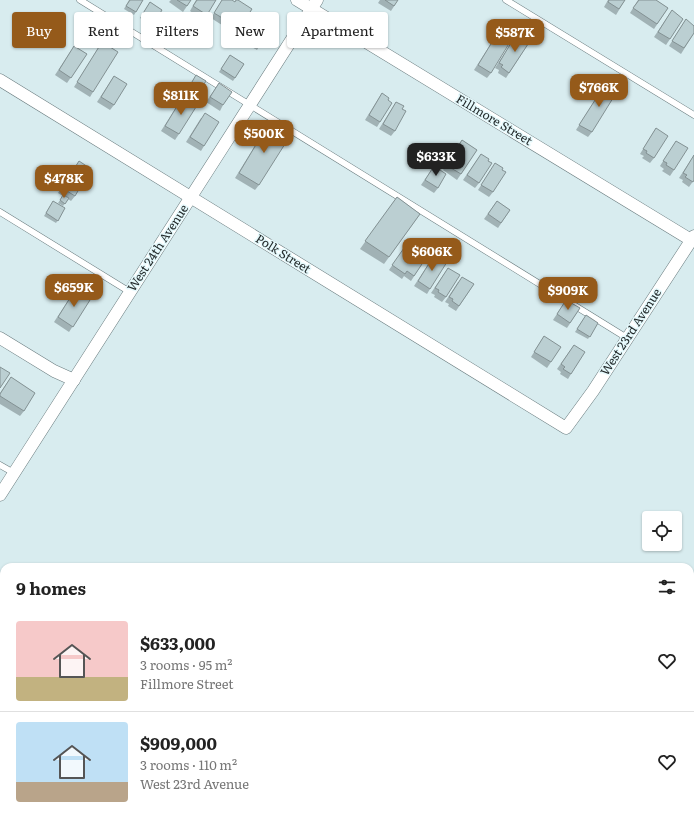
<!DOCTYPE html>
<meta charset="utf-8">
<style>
body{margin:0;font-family:Literata,serif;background:#f2f2f2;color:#222;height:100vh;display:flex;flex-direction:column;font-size:15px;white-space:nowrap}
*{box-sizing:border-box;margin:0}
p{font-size:13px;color:#767676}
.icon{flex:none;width:22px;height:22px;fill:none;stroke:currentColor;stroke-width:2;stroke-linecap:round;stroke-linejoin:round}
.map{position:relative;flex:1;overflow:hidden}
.panel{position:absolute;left:0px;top:563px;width:694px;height:256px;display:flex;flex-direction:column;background:#fff;border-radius:12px 12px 0 0;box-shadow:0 1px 3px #0004}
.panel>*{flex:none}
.guide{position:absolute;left:12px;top:12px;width:400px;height:36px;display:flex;gap:8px}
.fabs{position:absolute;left:642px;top:511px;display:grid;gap:8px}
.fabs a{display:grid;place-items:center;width:40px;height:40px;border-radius:4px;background:#fff;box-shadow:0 1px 3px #0004;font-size:20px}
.price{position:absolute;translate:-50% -34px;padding:0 9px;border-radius:8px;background:#955a1a;color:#fff;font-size:13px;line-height:26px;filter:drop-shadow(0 1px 2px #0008)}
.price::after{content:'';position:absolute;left:50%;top:24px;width:12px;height:9px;margin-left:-6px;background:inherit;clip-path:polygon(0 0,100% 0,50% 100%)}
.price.selected{background:#222;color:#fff}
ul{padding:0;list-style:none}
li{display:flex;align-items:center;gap:12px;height:100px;padding:0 16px}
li+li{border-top:1px solid #e0e0e0}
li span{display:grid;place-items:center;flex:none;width:112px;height:80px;border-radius:4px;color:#555}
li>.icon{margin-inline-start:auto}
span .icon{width:48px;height:48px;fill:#fffc;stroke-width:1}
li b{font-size:17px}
h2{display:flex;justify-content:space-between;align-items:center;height:48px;padding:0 16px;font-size:17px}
.chip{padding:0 14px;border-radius:4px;background:#fff;box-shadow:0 1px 3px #0004;font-size:14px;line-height:36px}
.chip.selected{background:#955a1a;color:#fff}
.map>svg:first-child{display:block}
.park{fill:#afdfe7}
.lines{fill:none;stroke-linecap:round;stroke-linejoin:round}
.service-casing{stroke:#6a7c7f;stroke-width:7}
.minor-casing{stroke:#6a7c7f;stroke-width:13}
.tertiary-casing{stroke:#6a7c7f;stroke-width:16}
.service{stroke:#fff;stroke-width:6}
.minor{stroke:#fff;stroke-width:12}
.tertiary{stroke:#fff;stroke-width:15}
.wall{fill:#a1b2b5}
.building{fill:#bbcfd2;stroke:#839193}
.labels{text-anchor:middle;stroke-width:3;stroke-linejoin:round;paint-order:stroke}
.street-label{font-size:12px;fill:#232a2b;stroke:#e5f9fc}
</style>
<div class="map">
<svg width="694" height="819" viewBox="0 0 694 819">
<rect width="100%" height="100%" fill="#d8ecef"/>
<path class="park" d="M 0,640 L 4,642 L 4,758 L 0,764 Z"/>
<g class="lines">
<defs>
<g id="service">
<path d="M 80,0 L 627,338"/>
<path d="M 506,0 L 694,115"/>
<path d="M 0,212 L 130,292"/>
<path d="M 0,465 L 14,473"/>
<path d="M 0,809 L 4,803"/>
<path d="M 209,819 L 211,815"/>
</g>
<g id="minor">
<path d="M 297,0 L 691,240"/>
<path d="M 0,80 L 566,428 L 593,391 L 694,236"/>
<path d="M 0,338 L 54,371 L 74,380"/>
<path d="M 0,495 L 317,0"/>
</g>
<g id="tertiary">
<path d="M 0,597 L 4,599"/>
<path d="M 359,815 L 366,819"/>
</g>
</defs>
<use href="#service" class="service-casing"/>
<use href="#minor" class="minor-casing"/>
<use href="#tertiary" class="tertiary-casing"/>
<use href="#service" class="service"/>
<use href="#minor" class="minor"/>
<use href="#tertiary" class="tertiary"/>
</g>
<g class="wall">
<path d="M 129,0 L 143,0 L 134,15 L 124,9 Z"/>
<path d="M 171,0 L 191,0 L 183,12 L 169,2 Z"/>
<path d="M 196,0 L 216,0 L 203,20 L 190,11 Z"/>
<path d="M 222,0 L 235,2 L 252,9 L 233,38 L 223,31 L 225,27 L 211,18 Z"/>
<path d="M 380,0 L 398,0 L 391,11 L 378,3 Z"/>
<path d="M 608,0 L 625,0 L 616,15 L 604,7 Z"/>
<path d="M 638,0 L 656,0 L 668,8 L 654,29 L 630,13 Z"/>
<path d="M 150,2 L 162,10 L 152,25 L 140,18 Z"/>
<path d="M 672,10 L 670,39 L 666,45 L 654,37 Z"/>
<path d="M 686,19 L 694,33 L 681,54 L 669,46 Z"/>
<path d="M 259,20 L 269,23 L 260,45 L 257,50 L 245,43 Z"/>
<path d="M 532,38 L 506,78 L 498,73 L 499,70 L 495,68 L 511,43 L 514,45 Z"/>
<path d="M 494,39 L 491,73 L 487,78 L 474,70 Z"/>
<path d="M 102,42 L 93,92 L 90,97 L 74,87 Z"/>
<path d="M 74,46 L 87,54 L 67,83 L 55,75 Z"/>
<path d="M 230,55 L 244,64 L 233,81 L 219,72 Z"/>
<path d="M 196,75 L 206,81 L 196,96 L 187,90 Z"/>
<path d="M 114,76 L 114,105 L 110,110 L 97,102 Z"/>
<path d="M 219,83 L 223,105 L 220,111 L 206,102 Z"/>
<path d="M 606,83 L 592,132 L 588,137 L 576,130 Z"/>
<path d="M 382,93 L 380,122 L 377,127 L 365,120 Z"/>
<path d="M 182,98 L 179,134 L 175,140 L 161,131 Z"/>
<path d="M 396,102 L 402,109 L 395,131 L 391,136 L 379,129 Z"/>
<path d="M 201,118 L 204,146 L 201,151 L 186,142 Z"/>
<path d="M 269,123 L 259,185 L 255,190 L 235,178 Z"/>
<path d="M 656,128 L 654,158 L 650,163 L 642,158 L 644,156 L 640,154 Z"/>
<path d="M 462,140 L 477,150 L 457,180 L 443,170 Z"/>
<path d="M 676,141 L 674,170 L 670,176 L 662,171 L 664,169 L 660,166 Z"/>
<path d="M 481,154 L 488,161 L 479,183 L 475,188 L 463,180 Z"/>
<path d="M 694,155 L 694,180 L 689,187 L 682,182 L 683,180 L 679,178 Z"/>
<path d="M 79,161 L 75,196 L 71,201 L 68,199 L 63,206 L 58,203 L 63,196 L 58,193 Z"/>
<path d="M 434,166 L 438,188 L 434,193 L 421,185 Z"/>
<path d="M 492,168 L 502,170 L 493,192 L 489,197 L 478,190 Z"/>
<path d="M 397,197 L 420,214 L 384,264 L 360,249 Z"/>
<path d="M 53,201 L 65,208 L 56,223 L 44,216 Z"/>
<path d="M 497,201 L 510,210 L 498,228 L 484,219 Z"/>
<path d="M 404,248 L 424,261 L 411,281 L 404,276 L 402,279 L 389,270 Z"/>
<path d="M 435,254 L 430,289 L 427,294 L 414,286 Z"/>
<path d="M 448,268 L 446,297 L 442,302 L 434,297 L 435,295 L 431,293 Z"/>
<path d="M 458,282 L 474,284 L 456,311 L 448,306 L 449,304 L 445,302 Z"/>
<path d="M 75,290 L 90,300 L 69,332 L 54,322 Z"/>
<path d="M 566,300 L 580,308 L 567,328 L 553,320 Z"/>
<path d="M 586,315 L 598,323 L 588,339 L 575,332 Z"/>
<path d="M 544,336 L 551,362 L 547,368 L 531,357 Z"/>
<path d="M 574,345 L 571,374 L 568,379 L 560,374 L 561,372 L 557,369 Z"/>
<path d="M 11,377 L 24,411 L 20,416 L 0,404 L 0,393 Z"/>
</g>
<g class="building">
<path d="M 130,0 L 143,0 L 136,12 L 126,6 Z"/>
<path d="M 177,0 L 191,0 L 187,6 Z"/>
<path d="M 197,0 L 216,0 L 207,15 L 193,6 Z"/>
<path d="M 222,0 L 232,0 L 235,2 L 236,0 L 238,0 L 252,9 L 237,32 L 226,26 L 229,22 L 214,13 Z"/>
<path d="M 385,0 L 398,0 L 394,6 Z"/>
<path d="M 609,0 L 625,0 L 619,9 L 608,2 Z"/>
<path d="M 639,0 L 656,0 L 668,8 L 657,24 L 633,8 Z"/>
<path d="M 150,2 L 162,10 L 154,23 L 142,15 Z"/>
<path d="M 672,10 L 683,19 L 670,39 L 658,32 Z"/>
<path d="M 262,15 L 270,20 L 269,23 L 273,25 L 260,45 L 248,38 Z"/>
<path d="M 686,19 L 694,26 L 694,33 L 684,48 L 672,41 Z"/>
<path d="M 523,32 L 532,38 L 509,73 L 501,67 L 503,65 L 499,63 L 511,43 L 515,45 Z"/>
<path d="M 497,34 L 510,42 L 491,73 L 478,65 Z"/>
<path d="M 102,42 L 118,52 L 93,92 L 77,82 Z"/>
<path d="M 74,46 L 87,54 L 71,78 L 59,70 Z"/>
<path d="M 230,55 L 244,64 L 235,78 L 221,69 Z"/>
<path d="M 196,75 L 206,81 L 198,93 L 189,87 Z"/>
<path d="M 114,76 L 127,84 L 114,105 L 101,97 Z"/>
<path d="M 219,83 L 232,92 L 223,105 L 210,97 Z"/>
<path d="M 606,83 L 618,90 L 592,132 L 579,125 Z"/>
<path d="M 382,93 L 389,98 L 388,100 L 392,103 L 380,122 L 369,115 Z"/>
<path d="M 182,98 L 196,107 L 179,134 L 165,126 Z"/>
<path d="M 396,102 L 404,106 L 402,109 L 406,111 L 395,131 L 383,124 Z"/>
<path d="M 205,113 L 219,122 L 204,146 L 190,137 Z"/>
<path d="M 269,123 L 290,136 L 259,185 L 239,173 Z"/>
<path d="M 656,128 L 668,136 L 654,158 L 646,153 L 647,151 L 643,149 Z"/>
<path d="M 462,140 L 477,150 L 461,174 L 446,165 Z"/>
<path d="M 676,141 L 688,148 L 674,170 L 666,165 L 667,163 L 663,161 Z"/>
<path d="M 481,154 L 489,159 L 488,161 L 492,163 L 479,183 L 467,175 Z"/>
<path d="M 694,155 L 694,180 L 693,182 L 685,177 L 687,175 L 683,173 Z"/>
<path d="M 79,161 L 91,169 L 75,196 L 62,188 Z"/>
<path d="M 495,163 L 503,168 L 502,170 L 506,172 L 493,192 L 481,185 Z"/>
<path d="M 434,166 L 446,174 L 438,188 L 425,180 Z"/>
<path d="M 63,195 L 69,198 L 65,204 L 60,200 Z"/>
<path d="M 397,197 L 420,214 L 389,257 L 365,241 Z"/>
<path d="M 53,201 L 65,208 L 58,221 L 46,213 Z"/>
<path d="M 497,201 L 510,210 L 501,223 L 488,214 Z"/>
<path d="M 404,248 L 424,261 L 414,276 L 407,271 L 405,274 L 392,265 Z"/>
<path d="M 435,254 L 447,262 L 430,289 L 418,281 Z"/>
<path d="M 448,268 L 460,275 L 446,297 L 438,292 L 439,290 L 435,288 Z"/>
<path d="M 462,277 L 474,284 L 459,306 L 452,301 L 453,299 L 449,297 Z"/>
<path d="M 75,290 L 90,300 L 73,327 L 58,317 Z"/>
<path d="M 566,300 L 580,308 L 570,323 L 557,314 Z"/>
<path d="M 586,315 L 598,323 L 590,337 L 577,329 Z"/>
<path d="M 544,336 L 561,347 L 551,362 L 534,352 Z"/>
<path d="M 574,345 L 585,352 L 571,374 L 563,369 L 565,367 L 561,364 Z"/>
<path d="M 0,367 L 10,373 L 0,388 Z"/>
<path d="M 11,377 L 35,393 L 24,411 L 0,396 L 0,394 Z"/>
</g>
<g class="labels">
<g class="street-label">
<text transform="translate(494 120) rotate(31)" y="4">Fillmore Street</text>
<text transform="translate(158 248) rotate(-57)" y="4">West 24th Avenue</text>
<text transform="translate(283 254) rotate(32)" y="4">Polk Street</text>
<text transform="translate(631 332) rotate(-57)" y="4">West 23rd Avenue</text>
</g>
</g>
</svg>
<div class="fabs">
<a><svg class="icon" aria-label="locate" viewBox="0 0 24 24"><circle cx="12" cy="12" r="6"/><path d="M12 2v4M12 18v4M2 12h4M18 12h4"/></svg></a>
</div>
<b class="price" style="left:515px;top:53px">$587K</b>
<b class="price" style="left:599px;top:108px">$766K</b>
<b class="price" style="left:181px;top:116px">$811K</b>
<b class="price" style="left:264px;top:154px">$500K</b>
<b class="price selected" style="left:436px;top:177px">$633K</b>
<b class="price" style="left:64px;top:199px">$478K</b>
<b class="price" style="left:432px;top:272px">$606K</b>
<b class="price" style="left:74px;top:308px">$659K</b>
<b class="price" style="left:568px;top:311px">$909K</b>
<div class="guide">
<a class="chip selected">Buy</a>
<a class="chip">Rent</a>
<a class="chip">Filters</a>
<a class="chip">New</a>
<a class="chip">Apartment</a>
</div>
<section class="panel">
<h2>9 homes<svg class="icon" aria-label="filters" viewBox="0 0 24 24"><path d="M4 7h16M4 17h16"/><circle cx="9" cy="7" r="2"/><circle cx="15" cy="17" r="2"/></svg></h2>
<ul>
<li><span style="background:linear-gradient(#f6c9c9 70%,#c2b280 0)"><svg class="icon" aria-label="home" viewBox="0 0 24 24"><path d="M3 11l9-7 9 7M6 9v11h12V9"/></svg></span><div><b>$633,000</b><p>3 rooms · 95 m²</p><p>Fillmore Street</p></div><svg class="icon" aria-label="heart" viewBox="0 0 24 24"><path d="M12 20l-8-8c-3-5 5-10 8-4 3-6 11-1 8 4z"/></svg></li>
<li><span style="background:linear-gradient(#bfe0f5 75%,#b9a48a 0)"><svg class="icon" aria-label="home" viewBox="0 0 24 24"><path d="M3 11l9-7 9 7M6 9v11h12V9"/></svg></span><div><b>$909,000</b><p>3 rooms · 110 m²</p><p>West 23rd Avenue</p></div><svg class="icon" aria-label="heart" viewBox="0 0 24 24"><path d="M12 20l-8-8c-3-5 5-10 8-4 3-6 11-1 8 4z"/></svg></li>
</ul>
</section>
</div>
